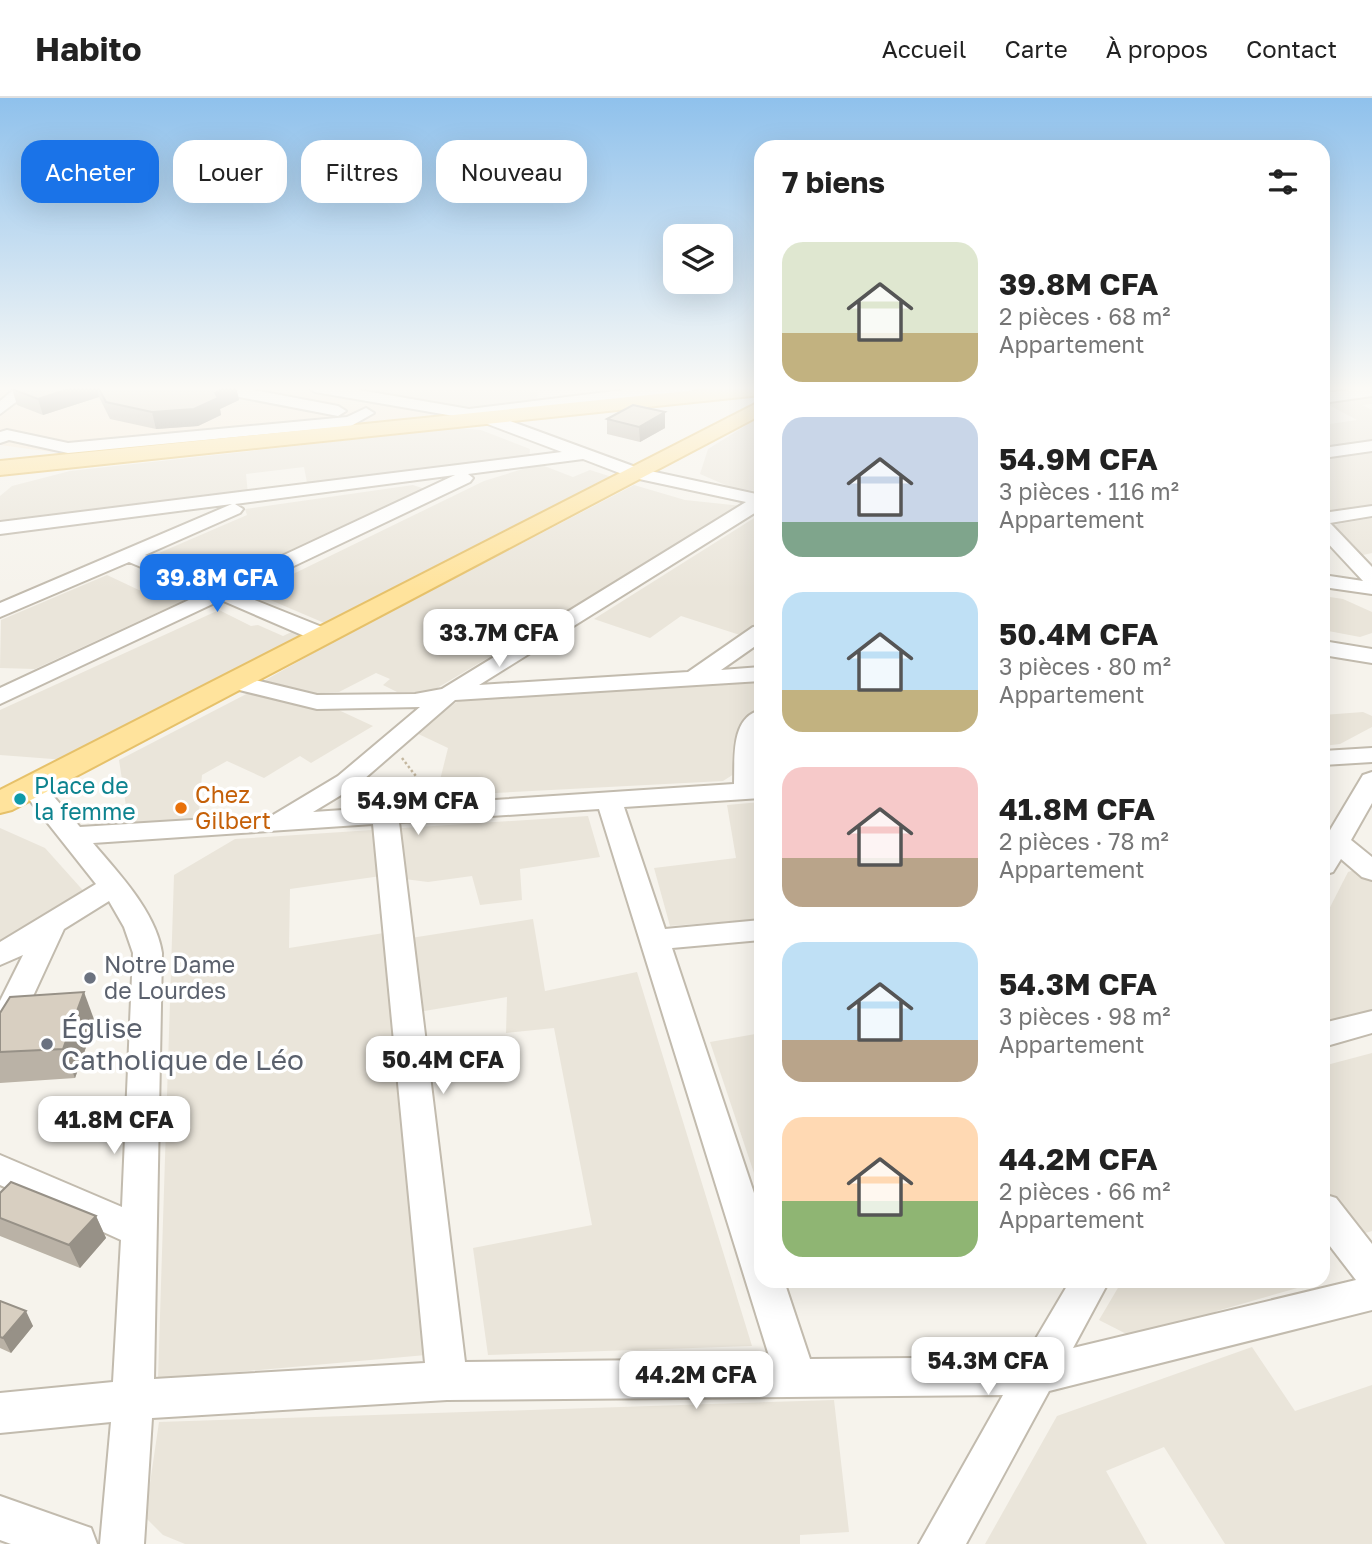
<!DOCTYPE html>
<html lang="fr">
<meta charset="utf-8">
<style>
body{margin:0;font-family:"Golos Text",sans-serif;background:#f2f2f2;color:#222;height:100vh;display:flex;flex-direction:column;font-size:26px;white-space:nowrap}
*{box-sizing:border-box;margin:0}
p{font-size:23px;color:#767676}
.icon{flex:none;width:38px;height:38px;fill:none;stroke:currentColor;stroke-width:2;stroke-linecap:round;stroke-linejoin:round}
.map{position:relative;flex:1;overflow:hidden}
.side{position:absolute;left:754px;top:42px;width:576px;height:1148px;display:flex;flex-direction:column;background:#fff;border-radius:21px;box-shadow:0 7px 28px #0002}
.side>*{flex:none}
.top-card{position:absolute;left:21px;top:42px;width:628px;height:63px;display:flex;gap:14px}
.tools{position:absolute;left:663px;top:126px;display:grid;gap:14px}
.tools a{display:grid;place-items:center;width:70px;height:70px;border-radius:14px;background:#fff;box-shadow:0 7px 28px #0002;font-size:35px}
.price{position:absolute;translate:-50% -60px;padding:0 16px;border-radius:14px;background:#fff;color:#222;font-size:23px;line-height:46px;filter:drop-shadow(0 2px 4px #0008)}
.price::after{content:'';position:absolute;left:50%;top:42px;width:21px;height:16px;margin-left:-10px;background:inherit;clip-path:polygon(0 0,100% 0,50% 100%)}
.price.current{background:#1a73e8;color:#fff}
ul{padding:0;list-style:none}
li{display:flex;align-items:center;gap:21px;height:175px;padding:0 28px}
li span{display:grid;place-items:center;flex:none;width:196px;height:140px;border-radius:21px;color:#555}
li>.icon{margin-inline-start:auto}
span .icon{width:84px;height:84px;fill:#fffc;stroke-width:1}
li b{font-size:30px}
h2{display:flex;justify-content:space-between;align-items:center;height:84px;padding:0 28px;font-size:30px}
.tag{padding:0 24px;border-radius:21px;background:#fff;box-shadow:0 7px 28px #0002;font-size:24px;line-height:63px}
.tag.current{background:#1a73e8;color:#fff}
header{display:flex;align-items:center;gap:42px;box-sizing:border-box;height:98px;padding:0 35px;background:#fff;border-bottom:2px solid #e0e0e0}
header strong{font-size:33px}
nav{display:flex;gap:38px;margin-inline-start:auto;font-size:24px}
.map>svg:first-child{display:block}
.residential{fill:#eae5da}
.commercial{fill:#f7ead8}
.lines{fill:none;stroke-linecap:round;stroke-linejoin:round}
.minor-casing{stroke:#c2bbae;stroke-width:4}
.major-casing{stroke:#e6c16a;stroke-width:4}
.path{stroke:#c4b79f;stroke-width:2.5;stroke-dasharray:2.5 2.5;stroke-linecap:butt}
.minor{fill:#fff;fill-rule:evenodd}
.major{fill:#ffe39c;fill-rule:evenodd}
.wall{fill:#bab2a6}
.shaded-wall{fill:#979187}
.building{fill:#d8cfc1;stroke:#979187;stroke-width:2}
.culture-dot{fill:#0f9aa8;stroke:#fff;stroke-width:2.5}
.food-dot{fill:#e8710a;stroke:#fff;stroke-width:2.5}
.worship-dot{fill:#6b7280;stroke:#fff;stroke-width:2.5}
.labels{text-anchor:middle;stroke-width:7;stroke-linejoin:round;paint-order:stroke}
.culture-label{font-size:23px;fill:#0d838f;stroke:#fff;text-anchor:start}
.food-label{font-size:23px;fill:#c56008;stroke:#fff;text-anchor:start}
.worship-label{font-size:23px;fill:#5b616d;stroke:#fff;text-anchor:start}
.near-worship-label{font-size:28px;fill:#5b616d;stroke:#fff;text-anchor:start}
</style>
<header>
<strong>Habito</strong>
<nav><a>Accueil</a><a>Carte</a><a>À propos</a><a>Contact</a></nav>
</header>
<div class="map">
<svg width="1372" height="1446" viewBox="0 0 1372 1446">
<rect width="100%" height="100%" fill="#f6f3ec"/>
<g class="residential">
<path d="M 339,289 L 500,289 L 538,294 L 537,300 L 497,311 L 451,309 Z"/>
<path d="M 1372,299 L 1372,306 L 1362,307 L 1372,312 L 1372,344 L 1323,351 L 1323,327 L 1357,322 L 1325,305 Z"/>
<path d="M 755,322 L 761,323 L 761,394 L 730,389 L 700,376 L 708,351 Z"/>
<path d="M 458,330 L 481,332 L 530,351 L 529,362 L 308,390 L 304,369 L 246,376 L 248,396 L 0,423 L 0,398 L 12,388 L 70,373 Z"/>
<path d="M 1372,352 L 1372,409 L 1338,414 L 1324,411 L 1323,360 Z"/>
<path d="M 539,366 L 573,379 L 590,372 L 612,379 L 329,527 L 254,495 L 484,383 Z"/>
<path d="M 413,387 L 431,393 L 420,398 L 414,396 L 35,571 L 0,570 L 1,522 L 107,477 L 141,493 L 159,484 L 186,496 L 220,481 L 159,455 L 247,417 L 245,411 Z"/>
<path d="M 634,387 L 685,402 L 761,410 L 761,522 L 740,537 L 681,518 L 650,540 L 594,521 L 759,417 L 735,413 L 427,596 L 397,594 L 383,587 L 390,581 L 376,575 L 339,594 L 304,596 L 373,628 L 311,665 L 300,658 L 264,680 L 227,663 L 202,677 L 198,725 L 129,728 L 119,662 L 260,589 L 260,585 L 342,539 Z"/>
<path d="M 1372,420 L 1372,455 L 1359,458 L 1333,427 Z"/>
<path d="M 1323,498 L 1343,501 L 1372,514 L 1372,535 L 1360,539 L 1323,532 Z"/>
<path d="M 219,512 L 251,528 L 258,527 L 283,538 L 298,531 L 310,537 L 66,662 L 0,657 L 0,612 Z"/>
<path d="M 761,584 L 761,659 L 723,683 L 436,698 L 448,650 L 410,632 L 462,601 Z"/>
<path d="M 1363,614 L 1372,618 L 1372,629 L 1340,646 L 1323,648 L 1323,617 Z"/>
<path d="M 761,704 L 761,821 L 670,828 L 654,770 L 736,760 L 727,707 Z"/>
<path d="M 588,718 L 600,759 L 520,771 L 522,802 L 480,807 L 472,778 L 428,784 L 381,778 L 290,791 L 289,850 L 384,835 L 385,844 L 533,821 L 545,893 L 637,874 L 752,1248 L 488,1257 L 473,1150 L 592,1127 L 554,930 L 506,935 L 507,899 L 395,918 L 426,1257 L 158,1281 L 174,777 L 235,741 Z"/>
<path d="M 0,730 L 45,750 L 88,798 L 0,852 Z"/>
<path d="M 1358,771 L 1372,784 L 1372,923 L 1323,925 L 1323,823 L 1348,774 Z"/>
<path d="M 761,935 L 761,1096 L 710,944 Z"/>
<path d="M 1372,955 L 1372,1133 L 1349,1140 L 1323,1108 L 1323,968 Z"/>
<path d="M 1122,1183 L 1322,1183 L 1217,1213 L 1152,1249 L 1099,1222 Z"/>
<path d="M 1252,1249 L 1295,1313 L 1372,1287 L 1372,1446 L 1225,1446 L 1164,1349 L 1106,1373 L 1147,1446 L 985,1446 L 1057,1318 Z"/>
<path d="M 834,1302 L 849,1434 L 800,1437 L 800,1446 L 185,1446 L 163,1437 L 145,1419 L 159,1324 Z"/>
</g>
<path class="commercial" d="M 0,289 L 299,289 L 457,317 L 52,354 L 0,347 Z"/>
<g class="lines">
<defs>
<g id="minor">
<path d="M 17,289 L 36,289 L 0,316 L 0,303 Z"/>
<path d="M 206,289 L 238,289 L 338,308 L 346,313 L 338,318 L 213,294 Z"/>
<path d="M 308,289 L 342,289 L 469,311 L 647,289 L 697,289 L 690,294 L 491,316 L 641,371 L 761,397 L 761,411 L 479,587 L 688,574 L 753,529 L 761,528 L 761,544 L 721,572 L 761,569 L 761,583 L 455,602 L 356,688 L 313,714 L 734,686 C 735,661 730,619 761,612 L 761,700 L 624,709 L 665,831 L 761,822 L 761,842 L 672,850 L 761,1116 L 761,1183 L 784,1183 L 810,1261 L 1025,1259 L 1070,1183 L 1109,1183 L 1073,1250 L 1356,1182 L 1323,1139 L 1323,1096 L 1336,1100 L 1372,1146 L 1372,1212 L 1049,1293 L 966,1446 L 919,1446 L 1003,1297 L 447,1302 L 152,1320 L 144,1446 L 100,1446 L 111,1324 L 0,1335 L 0,1295 L 113,1284 L 121,1142 L 0,1087 L 0,1057 L 122,1109 L 133,855 L 124,829 L 109,803 L 64,831 L 16,935 L 11,943 L 0,947 L 0,903 L 23,857 L 0,867 L 0,844 L 96,786 L 20,690 L 24,685 L 42,685 L 80,729 L 273,717 L 338,678 L 420,609 L 317,611 L 227,589 L 224,584 L 227,579 L 235,577 L 317,597 L 415,596 L 442,591 L 746,404 L 630,379 L 583,361 L 468,376 L 473,380 L 470,384 L 237,495 L 332,533 L 335,538 L 332,543 L 316,543 L 221,502 L 0,606 L 0,590 L 204,495 L 129,464 L 0,519 L 0,505 L 232,406 L 0,436 L 0,424 L 562,354 L 477,322 L 315,294 ZM 455,377 L 220,487 L 145,457 L 240,415 L 243,411 L 235,406 ZM 599,711 L 770,1261 L 465,1264 L 399,724 ZM 373,726 L 425,1265 L 154,1281 L 162,855 C 156,814 119,776 93,745 Z"/>
<path d="M 1372,289 L 1372,298 L 1323,305 L 1323,295 Z"/>
<path d="M 366,310 L 374,315 L 351,328 L 68,355 L 9,342 L 0,345 L 0,334 L 7,332 L 68,345 L 347,319 Z"/>
<path d="M 1372,343 L 1372,353 L 1323,360 L 1323,350 Z"/>
<path d="M 1372,408 L 1372,418 L 1330,425 L 1372,469 L 1372,496 L 1323,489 L 1323,477 L 1363,483 L 1323,440 L 1323,415 Z"/>
<path d="M 1323,543 L 1372,551 L 1372,565 L 1323,557 Z"/>
<path d="M 1372,650 L 1372,664 L 1323,667 L 1323,653 Z"/>
<path d="M 1372,674 L 1372,705 L 1351,742 L 1372,759 L 1372,782 L 1362,779 L 1341,761 L 1333,774 L 1323,777 L 1323,744 L 1363,677 Z"/>
<path d="M 1372,913 L 1372,935 L 1323,949 L 1323,925 Z"/>
<path d="M 0,1398 L 91,1430 L 97,1446 L 11,1446 L 0,1442 Z"/>
</g>
<g id="major">
<path d="M 728,289 L 761,289 L 761,297 L 0,377 L 0,363 Z"/>
<path d="M 761,303 L 761,317 L 12,712 L 0,715 L 0,692 Z"/>
</g>
</defs>
<use href="#minor" class="minor-casing"/>
<use href="#major" class="major-casing"/>
<path class="path" d="M 402,660 L 425,690 L 426,697"/>
<use href="#minor" class="minor"/>
<use href="#major" class="major"/>
</g>
<g class="wall">
<path d="M 14,289 L 236,289 L 239,302 L 220,311 L 221,317 L 198,328 L 156,331 L 110,321 L 99,299 L 43,317 L 17,307 L 12,291 Z"/>
<path d="M 607,321 L 665,330 L 640,344 L 607,336 Z"/>
<path d="M 0,915 L 95,924 L 75,980 L 0,985 Z"/>
<path d="M 0,1095 L 96,1118 L 106,1140 L 80,1170 L 0,1138 Z"/>
<path d="M 0,1203 L 33,1228 L 11,1255 L 0,1250 Z"/>
</g>
<g class="shaded-wall">
<path d="M 74,289 L 97,289 L 99,299 L 43,317 L 38,301 Z"/>
<path d="M 227,289 L 236,289 L 239,302 L 220,311 L 221,317 L 198,328 L 156,331 L 152,314 L 215,295 Z"/>
<path d="M 665,314 L 665,330 L 640,344 L 639,329 Z"/>
<path d="M 84,894 L 95,924 L 75,980 L 63,951 Z"/>
<path d="M 96,1118 L 106,1140 L 80,1170 L 69,1147 Z"/>
<path d="M 26,1213 L 33,1228 L 11,1255 L 3,1240 Z"/>
</g>
<g class="building">
<path d="M 14,289 L 74,289 L 38,301 L 12,291 Z"/>
<path d="M 98,289 L 227,289 L 215,295 L 218,300 L 194,311 L 152,314 L 106,304 Z"/>
<path d="M 633,307 L 665,314 L 639,329 L 607,321 Z"/>
<path d="M 84,894 L 63,951 L 0,954 L 0,915 L 10,899 Z"/>
<path d="M 11,1084 L 96,1118 L 69,1147 L 0,1120 L 0,1095 Z"/>
<path d="M 0,1203 L 26,1213 L 3,1240 L 0,1239 Z"/>
</g>
<linearGradient id="sky" x2="0" y2="1"><stop stop-color="#8fc1ec"/><stop offset="0.59" stop-color="#fbfaf6"/><stop offset="1" stop-color="#fbfaf6" stop-opacity="0"/></linearGradient>
<rect width="1372" height="492" fill="url(#sky)"/>
<circle class="culture-dot" cx="20" cy="701" r="7"/>
<circle class="food-dot" cx="181" cy="710" r="7"/>
<g class="worship-dot">
<circle cx="90" cy="880" r="7"/>
<circle cx="47" cy="946" r="7"/>
</g>
<g class="labels">
<g class="culture-label">
<text x="34" y="696">Place de<tspan x="34" dy="26">la femme</tspan></text>
</g>
<g class="food-label">
<text x="195" y="705">Chez<tspan x="195" dy="26">Gilbert</tspan></text>
</g>
<g class="worship-label">
<text x="104" y="875">Notre Dame<tspan x="104" dy="26">de Lourdes</tspan></text>
</g>
<g class="near-worship-label">
<text x="61" y="940">Église<tspan x="61" dy="32">Catholique de Léo</tspan></text>
</g>
</g>
</svg>
<div class="tools">
<a><svg class="icon" aria-label="layers" viewBox="0 0 24 24"><path d="M12 4l9 5-9 5-9-5zM3 14l9 5 9-5"/></svg></a>
</div>
<b class="price current" style="left:217px;top:516px">39.8M CFA</b>
<b class="price" style="left:499px;top:571px">33.7M CFA</b>
<b class="price" style="left:418px;top:739px">54.9M CFA</b>
<b class="price" style="left:443px;top:998px">50.4M CFA</b>
<b class="price" style="left:114px;top:1058px">41.8M CFA</b>
<b class="price" style="left:988px;top:1299px">54.3M CFA</b>
<b class="price" style="left:696px;top:1313px">44.2M CFA</b>
<div class="top-card">
<a class="tag current">Acheter</a>
<a class="tag">Louer</a>
<a class="tag">Filtres</a>
<a class="tag">Nouveau</a>
</div>
<section class="side">
<h2>7 biens<svg class="icon" aria-label="filters" viewBox="0 0 24 24"><path d="M4 7h16M4 17h16"/><circle cx="9" cy="7" r="2"/><circle cx="15" cy="17" r="2"/></svg></h2>
<ul>
<li><span style="background:linear-gradient(#dfe7d0 65%,#c2b280 0)"><svg class="icon" aria-label="home" viewBox="0 0 24 24"><path d="M3 11l9-7 9 7M6 9v11h12V9"/></svg></span><div><b>39.8M CFA</b><p>2 pièces · 68 m²</p><p>Appartement</p></div></li>
<li><span style="background:linear-gradient(#c9d6e8 75%,#7fa58c 0)"><svg class="icon" aria-label="home" viewBox="0 0 24 24"><path d="M3 11l9-7 9 7M6 9v11h12V9"/></svg></span><div><b>54.9M CFA</b><p>3 pièces · 116 m²</p><p>Appartement</p></div></li>
<li><span style="background:linear-gradient(#bfe0f5 70%,#c2b280 0)"><svg class="icon" aria-label="home" viewBox="0 0 24 24"><path d="M3 11l9-7 9 7M6 9v11h12V9"/></svg></span><div><b>50.4M CFA</b><p>3 pièces · 80 m²</p><p>Appartement</p></div></li>
<li><span style="background:linear-gradient(#f6c9c9 65%,#b9a48a 0)"><svg class="icon" aria-label="home" viewBox="0 0 24 24"><path d="M3 11l9-7 9 7M6 9v11h12V9"/></svg></span><div><b>41.8M CFA</b><p>2 pièces · 78 m²</p><p>Appartement</p></div></li>
<li><span style="background:linear-gradient(#bfe0f5 70%,#b9a48a 0)"><svg class="icon" aria-label="home" viewBox="0 0 24 24"><path d="M3 11l9-7 9 7M6 9v11h12V9"/></svg></span><div><b>54.3M CFA</b><p>3 pièces · 98 m²</p><p>Appartement</p></div></li>
<li><span style="background:linear-gradient(#ffd9b3 60%,#8fb573 0)"><svg class="icon" aria-label="home" viewBox="0 0 24 24"><path d="M3 11l9-7 9 7M6 9v11h12V9"/></svg></span><div><b>44.2M CFA</b><p>2 pièces · 66 m²</p><p>Appartement</p></div></li>
</ul>
</section>
</div>
